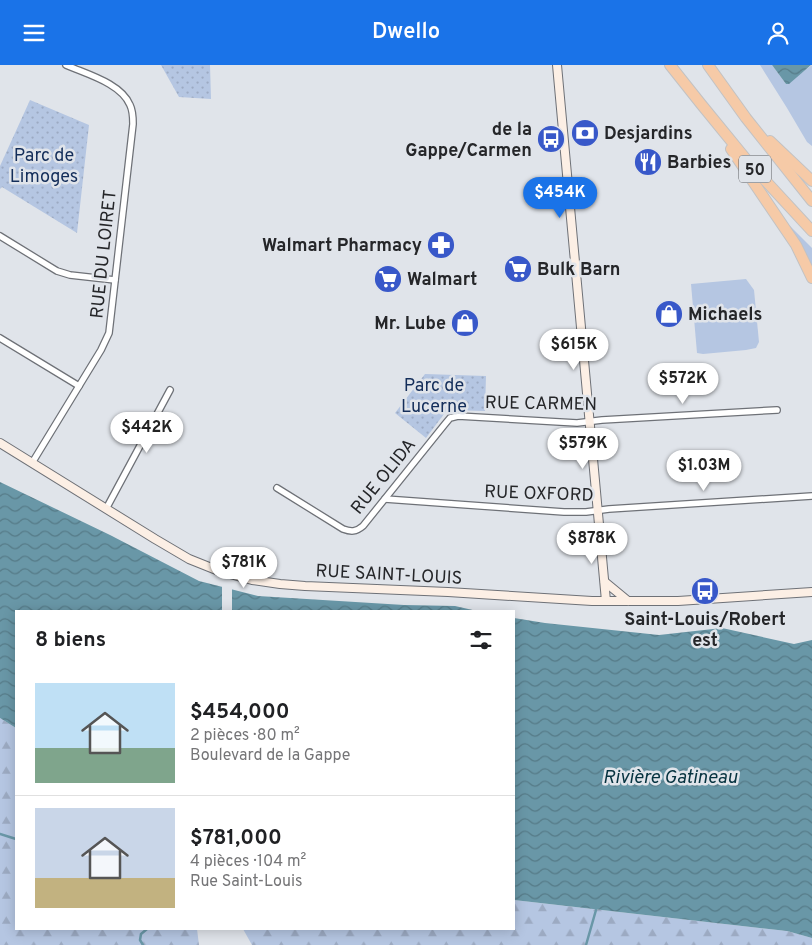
<!DOCTYPE html>
<html lang="fr">
<meta charset="utf-8">
<style>
body{margin:0;font-family:Overpass,sans-serif;background:#f2f2f2;color:#202124;height:100vh;display:flex;flex-direction:column;font-size:19px;white-space:nowrap}
*{box-sizing:border-box;margin:0}
p{font-size:16px;color:#757577}
.icon{flex:none;width:28px;height:28px;fill:none;stroke:currentColor;stroke-width:2;stroke-linecap:round;stroke-linejoin:round}
.map{position:relative;flex:1;overflow:hidden}
.panel{position:absolute;left:15px;top:545px;width:500px;height:320px;display:flex;flex-direction:column;background:#fff;border-radius:0px;box-shadow:0 2px 12px #0003}
.panel>*{flex:none}
.price{position:absolute;translate:-50% -42px;padding:0 11px;border-radius:18px;background:#fff;color:#222;font-size:16px;line-height:32px;filter:drop-shadow(0 1px 2px #0008)}
.price::after{content:'';position:absolute;left:50%;top:30px;width:15px;height:11px;margin-left:-8px;background:inherit;clip-path:polygon(0 0,100% 0,50% 100%)}
.price.active{background:#1a73e8;color:#fff}
ul{padding:0;list-style:none}
li{display:flex;align-items:center;gap:15px;height:125px;padding:0 20px}
li+li{border-top:1px solid #e0e0e0}
li span{display:grid;place-items:center;flex:none;width:140px;height:100px;border-radius:0px;color:#555}
li>.icon{margin-inline-start:auto}
span .icon{width:60px;height:60px;fill:#fffc;stroke-width:1}
li b{font-size:21px}
h2{display:flex;justify-content:space-between;align-items:center;height:60px;padding:0 20px;font-size:21px}
header{display:flex;justify-content:space-between;align-items:center;height:65px;padding:0 20px;background:#1a73e8;color:#fff;font-size:22px;font-weight:600}
.map>svg:first-child{display:block}
.grass{fill:#b5c6e2}
.forest{fill:url(#forest-firs)}
.park{fill:url(#park-dots)}
.water{fill:url(#water-waves)}
.pier{fill:#e0e4ea}
.lines{fill:none;stroke-linecap:round;stroke-linejoin:round}
.stream{stroke:#6997a7;stroke-width:2.5}
.street-casing{stroke:#6e7177;stroke-width:8}
.secondary-casing{stroke:#6e7177;stroke-width:10}
.highway-casing{stroke:#c2c2c3;stroke-width:12}
.street{stroke:#fff;stroke-width:5.5}
.secondary{stroke:#fcefe5;stroke-width:8}
.highway{stroke:#f6caa7;stroke-width:10}
.labels{text-anchor:middle;stroke-width:5;stroke-linejoin:round;paint-order:stroke}
.shield{fill:#e0e4ea;stroke:#5d5f63;stroke-width:1}
.shield-label{font-size:16px;font-weight:bold;fill:#252629}
.poi-label{font-size:18px;font-weight:bold;fill:#252629;stroke:#e0e4ea;text-anchor:start}
.park-label{font-size:18px;fill:#142e5a;stroke:#e0e4ea}
.street-label{font-size:18px;fill:#252629;stroke:#e0e4ea}
.water-label{font-size:19px;font-style:italic;fill:#05323f;stroke:#e0e4ea}
</style>
<header><svg class="icon" aria-label="menu" viewBox="0 0 24 24"><path d="M4 6h16M4 12h16M4 18h16"/></svg>Dwello<svg class="icon" aria-label="person" viewBox="0 0 24 24"><circle cx="12" cy="8" r="4"/><path d="M4 21q1-7 8-7t8 7"/></svg></header>
<div class="map">
<svg width="812" height="880" viewBox="0 0 812 880">
<defs>
<pattern id="forest-firs" width="22" height="20" patternUnits="userSpaceOnUse" patternTransform="scale(1.25)"><rect width="22" height="20" fill="#b5c6e2"/><path d="M5 1l3.5 6h-7zM16 11l3.5 6h-7z" fill="#9caac2"/></pattern>
<pattern id="park-dots" width="8" height="8" patternUnits="userSpaceOnUse" patternTransform="scale(1.25)"><rect width="8" height="8" fill="#b5c6e2"/><path d="M2 2h.1M6 6h.1" fill="none" stroke="#9caac2" stroke-width="1.8" stroke-linecap="round"/></pattern>
<pattern id="water-waves" width="16" height="10" patternUnits="userSpaceOnUse" patternTransform="scale(1.25)"><rect width="16" height="10" fill="#6997a7"/><path d="M0 5q4-4 8 0t8 0" fill="none" stroke="#567b88"/></pattern>
</defs>
<rect width="100%" height="100%" fill="#e0e4ea"/>
<g class="grass">
<path d="M 760,0 L 772,0 L 786,19 L 812,0 L 812,81 L 807,77 L 787,43 Z"/>
<path d="M 790,161 L 812,183 L 812,204 L 788,162 Z"/>
<path d="M 746,214 L 754,225 L 759,277 L 756,283 L 746,285 L 703,289 L 697,288 L 691,219 Z"/>
</g>
<g class="forest">
<path d="M 0,653 L 16,663 L 16,864 L 197,864 L 199,880 L 0,880 Z"/>
<path d="M 514,835 L 787,866 L 812,873 L 812,880 L 252,880 L 243,864 L 514,864 Z"/>
</g>
<g class="park">
<path d="M 161,0 L 210,0 L 211,34 L 179,32 Z"/>
<path d="M 30,35 L 89,60 L 77,168 L 2,122 L 0,124 L 0,101 Z"/>
<path d="M 425,309 L 486,311 L 485,346 L 447,345 L 426,373 L 395,348 Z"/>
</g>
<g class="water">
<path d="M 772,0 L 811,0 L 789,19 L 786,19 Z"/>
<path d="M 0,417 L 110,470 L 199,516 L 258,531 L 404,540 L 455,541 L 477,546 L 16,546 L 16,663 L 0,653 Z"/>
<path d="M 514,553 L 545,558 L 659,570 L 722,563 L 794,579 L 812,575 L 812,873 L 787,866 L 514,835 Z"/>
</g>
<path class="pier" d="M 222,519 L 232,521 L 232,546 L 222,546 Z"/>
<g class="lines">
<g class="stream">
<path d="M 0,769 L 16,774"/>
<path d="M 143,880 L 140,875 L 141,869 L 147,864"/>
<path d="M 586,880 L 596,845"/>
</g>
<defs>
<g id="street">
<path d="M 0,171 L 57,206 L 70,210 L 115,215"/>
<path d="M 0,273 L 79,321"/>
<path d="M 32,398 L 101,285 L 109,268 L 133,59 C 133,53 133,46 130,40 C 121,18 86,9 66,0"/>
<path d="M 277,423 L 343,464 C 351,467 356,467 363,461 L 445,359 L 450,353 L 458,351 L 577,358 L 602,355 L 777,345"/>
<path d="M 385,434 L 564,447 L 586,447 L 609,444 L 812,431"/>
<path d="M 106,444 L 170,325"/>
</g>
<g id="secondary">
<path d="M 557,0 L 606,536"/>
<path d="M 0,378 L 155,474 L 189,494 L 219,506 L 252,515 L 280,519 L 305,521 L 448,527 L 592,536 L 678,536 L 812,527"/>
<path d="M 605,517 L 628,536"/>
</g>
<g id="highway">
<path d="M 670,0 L 701,39 L 750,99 L 812,166"/>
<path d="M 708,0 L 746,53 L 812,136"/>
<path d="M 770,76 L 812,116"/>
<path d="M 731,84 L 796,180 L 812,213"/>
</g>
</defs>
<use href="#street" class="street-casing"/>
<use href="#secondary" class="secondary-casing"/>
<use href="#highway" class="highway-casing"/>
<use href="#street" class="street"/>
<use href="#secondary" class="secondary"/>
<use href="#highway" class="highway"/>
</g>
<defs>
<symbol id="bank-disc" viewBox="-11 -11 22 22"><circle r="9.5" fill="#3858c9" stroke="#e0e4ea"/><path d="M-6-4H6V4H-6ZM0-2.3a2.3 2.3 0 1 0 0 4.6a2.3 2.3 0 1 0 0-4.6Z" fill="#fff"/></symbol>
<symbol id="bus-disc" viewBox="-11 -11 22 22"><circle r="9.5" fill="#3858c9" stroke="#e0e4ea"/><path d="M-5-6H5V4H4V6H2V4H-2V6H-4V4H-5ZM-3.5-4V0h7V-4ZM-3.5 1.2v1.5H-2V1.2ZM2 1.2v1.5H3.5V1.2Z" fill="#fff"/></symbol>
<symbol id="restaurant-disc" viewBox="-11 -11 22 22"><circle r="9.5" fill="#3858c9" stroke="#e0e4ea"/><path d="M-5-6h1v4h1v-4h1v4h1v-4h1v5L-1.5 .5V6h-2V.5L-5-1ZM5-6V6H3V1.5H1.5Q1.5-4 5-6Z" fill="#fff"/></symbol>
<symbol id="pharmacy-disc" viewBox="-11 -11 22 22"><circle r="9.5" fill="#3858c9" stroke="#e0e4ea"/><path d="M-2-6h4v4h4v4h-4v4h-4v-4h-4v-4h4Z" fill="#fff"/></symbol>
<symbol id="supermarket-disc" viewBox="-11 -11 22 22"><circle r="9.5" fill="#3858c9" stroke="#e0e4ea"/><path d="M-6-5.5h2.5l.6 2H6L4.5 2H-2.5L-4.4-4H-6ZM-1.5 3.2a1.3 1.3 0 1 0 .1 0ZM3 3.2a1.3 1.3 0 1 0 .1 0Z" fill="#fff"/></symbol>
<symbol id="shop-disc" viewBox="-11 -11 22 22"><circle r="9.5" fill="#3858c9" stroke="#e0e4ea"/><path d="M-5-2.5h2.3a2.7 3.5 0 0 1 5.4 0H5L5.5 6h-11ZM-1.5-2.5h3a1.5 2.3 0 0 0-3 0Z" fill="#fff"/></symbol>
</defs>
<g fill-rule="evenodd">
<use href="#bank-disc" x="569" y="52" width="32" height="32"/>
<use href="#bus-disc" x="535" y="58" width="32" height="32"/>
<use href="#restaurant-disc" x="632" y="81" width="32" height="32"/>
<use href="#pharmacy-disc" x="425" y="164" width="32" height="32"/>
<use href="#supermarket-disc" x="502" y="188" width="32" height="32"/>
<use href="#supermarket-disc" x="372" y="198" width="32" height="32"/>
<use href="#shop-disc" x="653" y="233" width="32" height="32"/>
<use href="#shop-disc" x="449" y="242" width="32" height="32"/>
<use href="#bus-disc" x="689" y="510" width="32" height="32"/>
</g>
<g class="labels">
<rect class="shield" x="739" y="90.5" width="32" height="27" rx="4"/>
<g class="shield-label">
<text x="755" y="110">50</text>
</g>
<g class="poi-label">
<text x="532" y="70" text-anchor="end">de la<tspan x="532" dy="21">Gappe/Carmen</tspan></text>
<text x="604" y="74">Desjardins</text>
<text x="667" y="103">Barbies</text>
<text x="422" y="186" text-anchor="end">Walmart Pharmacy</text>
<text x="537" y="210">Bulk Barn</text>
<text x="407" y="220">Walmart</text>
<text x="688" y="255">Michaels</text>
<text x="446" y="264" text-anchor="end">Mr. Lube</text>
<text x="705" y="560" text-anchor="middle">Saint-Louis/Robert<tspan x="705" dy="21">est</tspan></text>
</g>
<g class="park-label">
<text x="44" y="96">Parc de<tspan x="44" dy="21">Limoges</tspan></text>
<text x="434" y="326">Parc de<tspan x="434" dy="21">Lucerne</tspan></text>
</g>
<g class="street-label">
<text transform="translate(103 189) rotate(-84)" y="6">RUE DU LOIRET</text>
<text transform="translate(541 338) rotate(1)" y="6">RUE CARMEN</text>
<text transform="translate(383 411) rotate(-51)" y="6">RUE OLIDA</text>
<text transform="translate(539 428) rotate(2)" y="6">RUE OXFORD</text>
<text transform="translate(389 509) rotate(3)" y="6">RUE SAINT-LOUIS</text>
</g>
<g class="water-label">
<text x="670" y="718">Rivière Gatineau</text>
</g>
</g>
</svg>
<b class="price active" style="left:560px;top:154px">$454K</b>
<b class="price" style="left:574px;top:306px">$615K</b>
<b class="price" style="left:683px;top:340px">$572K</b>
<b class="price" style="left:147px;top:389px">$442K</b>
<b class="price" style="left:583px;top:405px">$579K</b>
<b class="price" style="left:704px;top:427px">$1.03M</b>
<b class="price" style="left:592px;top:500px">$878K</b>
<b class="price" style="left:244px;top:524px">$781K</b>
<section class="panel">
<h2>8 biens<svg class="icon" aria-label="filters" viewBox="0 0 24 24"><path d="M4 7h16M4 17h16"/><circle cx="9" cy="7" r="2"/><circle cx="15" cy="17" r="2"/></svg></h2>
<ul>
<li><span style="background:linear-gradient(#bfe0f5 65%,#7fa58c 0)"><svg class="icon" aria-label="home" viewBox="0 0 24 24"><path d="M3 11l9-7 9 7M6 9v11h12V9"/></svg></span><div><b>$454,000</b><p>2 pièces · 80 m²</p><p>Boulevard de la Gappe</p></div></li>
<li><span style="background:linear-gradient(#c9d6e8 70%,#c2b280 0)"><svg class="icon" aria-label="home" viewBox="0 0 24 24"><path d="M3 11l9-7 9 7M6 9v11h12V9"/></svg></span><div><b>$781,000</b><p>4 pièces · 104 m²</p><p>Rue Saint-Louis</p></div></li>
</ul>
</section>
</div>
